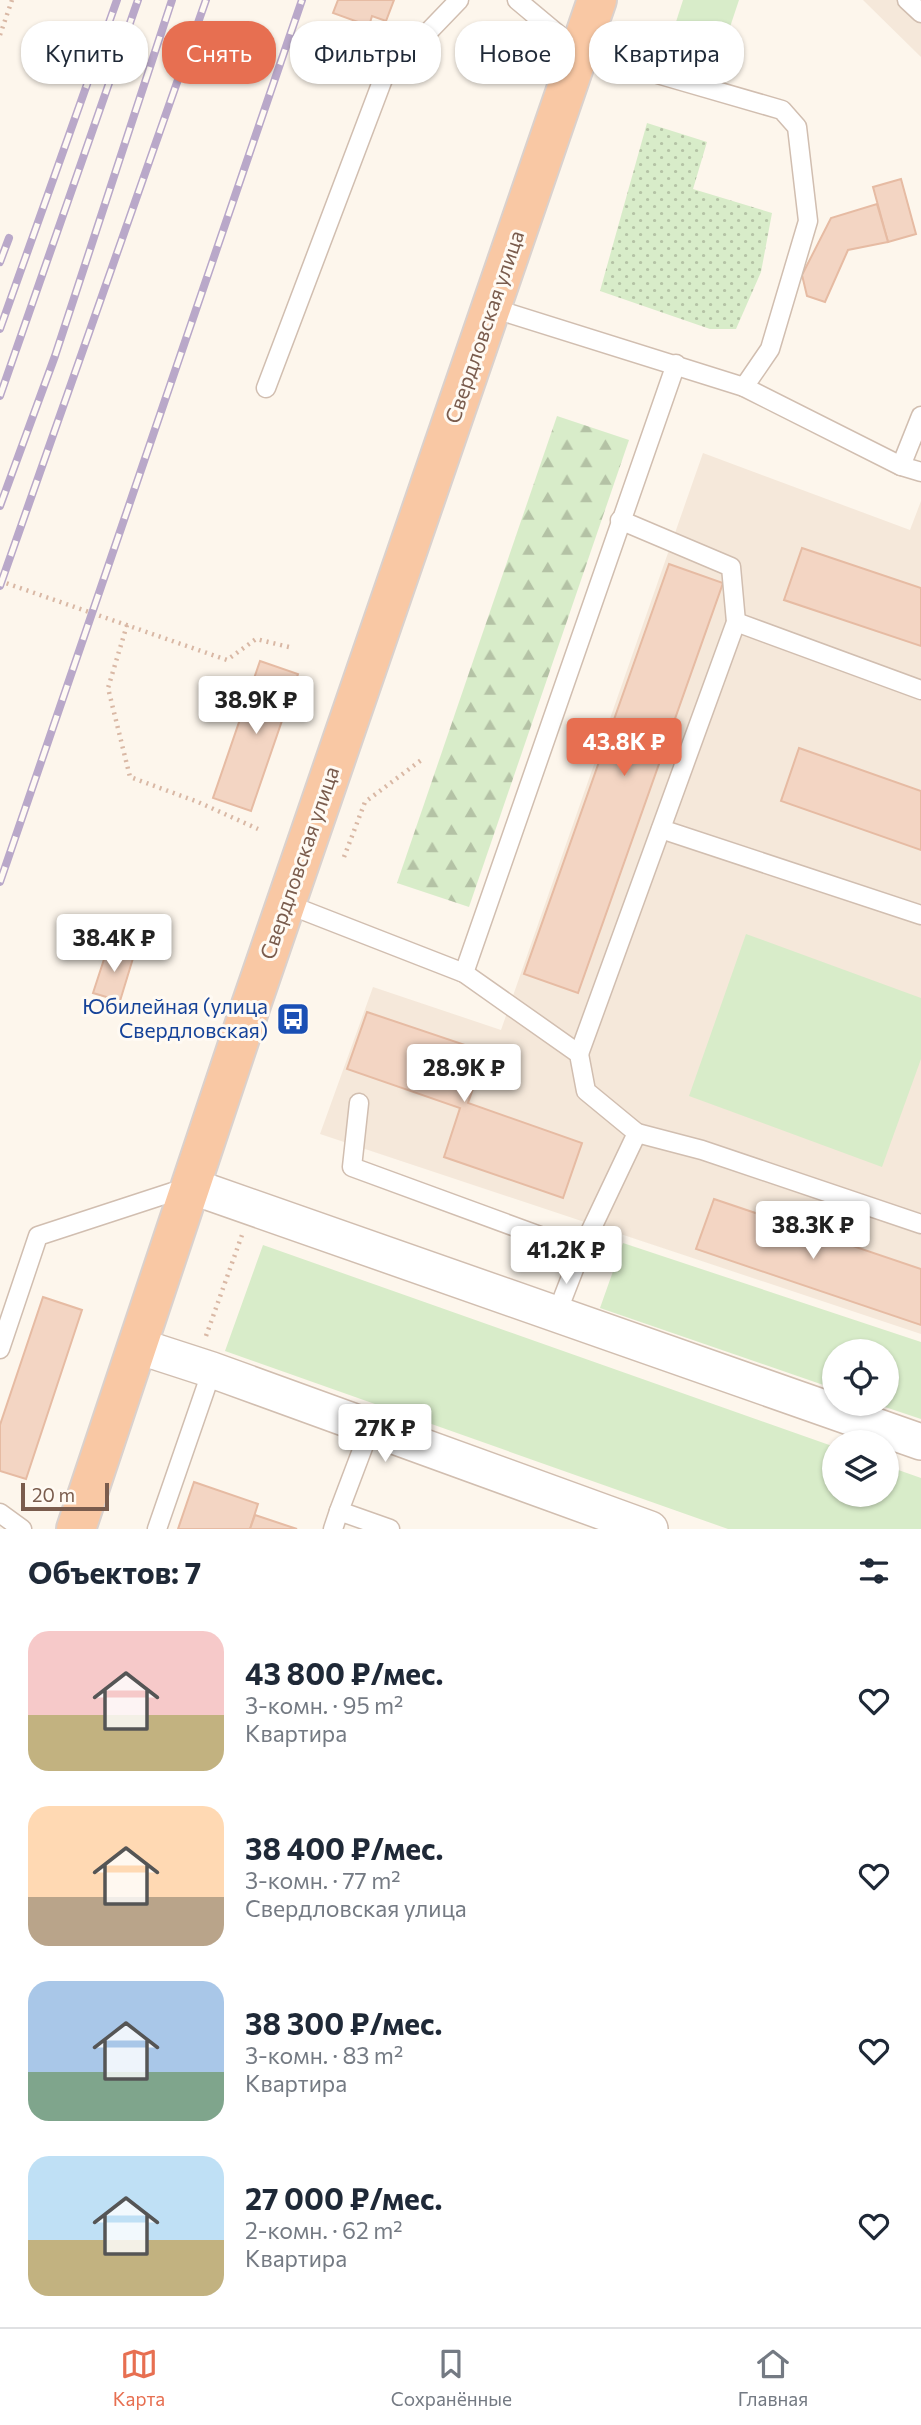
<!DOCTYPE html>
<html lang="ru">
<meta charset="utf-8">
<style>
body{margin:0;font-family:Commissioner,sans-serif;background:#f2f2f3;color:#1f2937;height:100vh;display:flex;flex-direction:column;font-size:26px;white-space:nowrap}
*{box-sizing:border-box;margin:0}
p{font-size:23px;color:#747a83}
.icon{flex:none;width:38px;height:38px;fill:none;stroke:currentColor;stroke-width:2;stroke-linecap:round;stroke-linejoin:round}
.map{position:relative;height:1529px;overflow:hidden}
.panel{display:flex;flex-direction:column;background:#fff;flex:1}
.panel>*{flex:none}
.top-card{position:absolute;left:21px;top:21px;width:880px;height:63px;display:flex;gap:14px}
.buttons{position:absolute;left:822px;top:1339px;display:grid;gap:14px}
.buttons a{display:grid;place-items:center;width:77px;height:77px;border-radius:50%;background:#fff;box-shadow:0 2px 5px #0004;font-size:35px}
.scale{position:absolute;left:21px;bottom:18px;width:88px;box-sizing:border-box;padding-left:7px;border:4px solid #7a5c4d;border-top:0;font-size:19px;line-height:24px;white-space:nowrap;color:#7a5c4d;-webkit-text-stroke:5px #fffaf3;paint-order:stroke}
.price{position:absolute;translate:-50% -60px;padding:0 16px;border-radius:7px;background:#fff;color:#222;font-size:23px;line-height:46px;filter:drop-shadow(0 2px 4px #0008)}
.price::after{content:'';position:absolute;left:50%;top:42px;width:21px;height:16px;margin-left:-10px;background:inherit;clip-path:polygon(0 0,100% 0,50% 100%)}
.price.current{background:#e76f51;color:#fff}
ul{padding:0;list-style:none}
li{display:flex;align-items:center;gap:21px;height:175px;padding:0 28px}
li span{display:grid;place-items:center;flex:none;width:196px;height:140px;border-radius:21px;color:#555}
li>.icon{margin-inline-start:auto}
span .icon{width:84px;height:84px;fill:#fffc;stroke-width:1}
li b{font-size:30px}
h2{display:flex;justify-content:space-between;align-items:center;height:84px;padding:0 28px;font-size:30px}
.pill{padding:0 24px;border-radius:28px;background:#fff;box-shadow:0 2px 5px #0004;font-size:24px;line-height:63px}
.pill.current{background:#e76f51;color:#fff}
.menu{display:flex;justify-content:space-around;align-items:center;height:98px;border-top:2px solid #e0e1e3;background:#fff;font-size:19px;color:#747a83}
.menu a{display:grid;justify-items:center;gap:4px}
.menu .current{color:#e76f51}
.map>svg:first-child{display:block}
.residential{fill:#f5e8da}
.grass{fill:url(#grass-dots)}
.forest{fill:url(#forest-firs)}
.green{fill:#d8ecc9}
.building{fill:#f3d5c3;stroke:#e6bba3;stroke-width:2}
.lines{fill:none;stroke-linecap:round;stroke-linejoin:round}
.service-casing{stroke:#d1beb0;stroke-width:21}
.minor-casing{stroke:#d1beb0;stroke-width:38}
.trunk-casing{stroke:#dad1cd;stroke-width:42}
.path{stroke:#d9b8a5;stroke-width:4.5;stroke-dasharray:2 5;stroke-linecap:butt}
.service{stroke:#fff;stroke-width:18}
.minor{stroke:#fff;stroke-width:35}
.trunk{stroke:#f9c8a4;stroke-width:38}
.rail-casing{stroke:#b9a8c9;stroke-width:8}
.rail{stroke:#fffaf3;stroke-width:5;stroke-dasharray:16;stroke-linecap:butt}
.labels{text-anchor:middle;stroke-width:6;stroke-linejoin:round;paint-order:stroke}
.street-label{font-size:21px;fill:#7a5c4d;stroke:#fffaf3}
.transit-label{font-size:21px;fill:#164399;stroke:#fffaf3;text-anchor:end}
</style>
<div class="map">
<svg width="921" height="1529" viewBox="0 0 921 1529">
<defs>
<pattern id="grass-dots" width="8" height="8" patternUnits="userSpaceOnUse" patternTransform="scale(1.75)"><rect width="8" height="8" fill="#d8ecc9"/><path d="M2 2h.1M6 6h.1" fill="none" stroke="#b4c2a5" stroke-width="1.8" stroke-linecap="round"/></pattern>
<pattern id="forest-firs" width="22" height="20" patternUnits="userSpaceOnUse" patternTransform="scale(1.75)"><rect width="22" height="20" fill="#d8ecc9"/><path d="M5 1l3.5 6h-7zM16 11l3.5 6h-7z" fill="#b4c2a5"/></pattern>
</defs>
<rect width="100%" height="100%" fill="#fdf6ec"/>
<g class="residential">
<path d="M 863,0 L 921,0 L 921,57 Z"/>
<path d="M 703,453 L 910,530 L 921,501 L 921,1334 L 320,1134 L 373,987 L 501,1030 Z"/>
</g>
<path class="grass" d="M 647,123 L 707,142 L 693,189 L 772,213 L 761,272 L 736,329 L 710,329 L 600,291 Z"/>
<path class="forest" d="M 557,416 L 629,440 L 469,907 L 397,883 Z"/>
<g class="green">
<path d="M 683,0 L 739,0 L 725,42 L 675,25 Z"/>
<path d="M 746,934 L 921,998 L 921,1059 L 882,1167 L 689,1096 Z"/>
<path d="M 623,1243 L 921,1342 L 921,1419 L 876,1404 L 887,1404 L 887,1351 L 835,1351 L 835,1389 L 600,1308 Z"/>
<path d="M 263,1245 L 835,1447 L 835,1494 L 887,1494 L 887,1466 L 921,1478 L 921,1529 L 728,1529 L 225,1351 Z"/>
</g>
<g class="building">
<path d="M 338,0 L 394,0 L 386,21 L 372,16 L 369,26 L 333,13 Z"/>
<path d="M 901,179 L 916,234 L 888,242 L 873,187 Z"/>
<path d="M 877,204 L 888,242 L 848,250 L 825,302 L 807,296 L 802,275 L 831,218 Z"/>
<path d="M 802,548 L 921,588 L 921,646 L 784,600 Z"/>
<path d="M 669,564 L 723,583 L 578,993 L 524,974 Z"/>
<path d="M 260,661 L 298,674 L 251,811 L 213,798 Z"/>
<path d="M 799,748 L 921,791 L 921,850 L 781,801 Z"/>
<path d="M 108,947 L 134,955 L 120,1001 L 93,993 Z"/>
<path d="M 367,1012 L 486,1052 L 468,1103 L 582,1143 L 563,1198 L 444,1157 L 460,1108 L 347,1069 Z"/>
<path d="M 714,1199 L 921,1269 L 921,1325 L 696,1249 Z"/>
<path d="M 43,1297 L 82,1310 L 26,1479 L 0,1471 L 0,1425 Z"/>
<path d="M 194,1482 L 258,1504 L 250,1529 L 178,1529 Z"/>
<path d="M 255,1515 L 297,1529 L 250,1529 Z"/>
</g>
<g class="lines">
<defs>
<g id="service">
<path d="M 907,0 L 921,13"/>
<path d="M 492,308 L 744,387 L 770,349 L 808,221 L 797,127 L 782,110 L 578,51 L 517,0"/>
<path d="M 744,387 L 901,466 L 921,472"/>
<path d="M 266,388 L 383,79 L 459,0"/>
<path d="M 901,466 L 921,416"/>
<path d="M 736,622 L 921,690"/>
<path d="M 661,829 L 921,915"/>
<path d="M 287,904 L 464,973 L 579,1054 L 586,1091 L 637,1133 L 581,1251 L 557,1313"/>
<path d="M 464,973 L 676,364"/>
<path d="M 579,1054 L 736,622 L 731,567 L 620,520"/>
<path d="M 359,1103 L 352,1167 L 581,1251"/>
<path d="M 637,1133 L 702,1150 L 921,1224"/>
<path d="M 0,1349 L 38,1236 L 191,1186"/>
<path d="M 370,1429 L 339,1511 L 390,1529"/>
<path d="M 0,1513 L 22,1529"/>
<path d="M 157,1529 L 212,1370"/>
<path d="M 333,1529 L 339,1511"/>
</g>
<g id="minor">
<path d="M 191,1186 L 921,1442"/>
<path d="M 138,1346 L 212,1370 L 650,1529"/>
</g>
<path id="trunk" d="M 76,1529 L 251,1005 L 597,0"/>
</defs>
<use href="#service" class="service-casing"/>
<use href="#minor" class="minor-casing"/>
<use href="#trunk" class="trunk-casing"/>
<g class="path">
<path d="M 0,35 L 12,0"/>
<path d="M 0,581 L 227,660 L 256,639 L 289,647"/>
<path d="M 127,625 L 108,688 L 130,777 L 198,802 L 258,829"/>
<path d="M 344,857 L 365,802 L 424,758"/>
<path d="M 206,1336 L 242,1235"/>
</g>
<use href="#service" class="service"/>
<use href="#minor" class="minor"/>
<use href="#trunk" class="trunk"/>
<defs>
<g id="rail">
<path d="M 0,262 L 9,238"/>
<path d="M 0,329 L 117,0"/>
<path d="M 0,396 L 138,0"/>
<path d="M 0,506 L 55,356 L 172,0"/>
<path d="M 0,586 L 206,0"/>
<path d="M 0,882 L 302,0"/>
</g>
</defs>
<use href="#rail" class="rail-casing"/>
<use href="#rail" class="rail"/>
</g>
<defs>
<symbol id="bus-square" viewBox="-11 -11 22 22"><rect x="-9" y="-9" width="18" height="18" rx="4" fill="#1a4fb4" stroke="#fffaf3"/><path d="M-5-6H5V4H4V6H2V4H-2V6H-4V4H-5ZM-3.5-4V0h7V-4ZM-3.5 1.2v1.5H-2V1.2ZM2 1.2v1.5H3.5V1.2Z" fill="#fff"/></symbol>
</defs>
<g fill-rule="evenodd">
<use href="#bus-square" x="274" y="1000" width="38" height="38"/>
</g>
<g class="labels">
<g class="street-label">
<text transform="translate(485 327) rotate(-71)" y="7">Свердловская улица</text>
<text transform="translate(300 863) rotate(-71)" y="7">Свердловская улица</text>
</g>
<g class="transit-label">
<text x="268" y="1014">Юбилейная (улица<tspan x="268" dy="24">Свердловская)</tspan></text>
</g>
</g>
</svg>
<div class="buttons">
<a><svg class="icon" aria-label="locate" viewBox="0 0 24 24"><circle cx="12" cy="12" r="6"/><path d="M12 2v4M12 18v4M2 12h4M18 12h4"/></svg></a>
<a><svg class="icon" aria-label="layers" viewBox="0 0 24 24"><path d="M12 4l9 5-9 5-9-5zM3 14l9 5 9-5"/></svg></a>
</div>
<div class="scale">20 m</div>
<b class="price" style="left:256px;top:736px">38.9K ₽</b>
<b class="price current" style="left:624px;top:778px">43.8K ₽</b>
<b class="price" style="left:114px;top:974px">38.4K ₽</b>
<b class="price" style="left:464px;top:1104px">28.9K ₽</b>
<b class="price" style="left:813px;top:1261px">38.3K ₽</b>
<b class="price" style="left:566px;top:1286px">41.2K ₽</b>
<b class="price" style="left:385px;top:1464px">27K ₽</b>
<div class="top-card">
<a class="pill">Купить</a>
<a class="pill current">Снять</a>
<a class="pill">Фильтры</a>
<a class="pill">Новое</a>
<a class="pill">Квартира</a>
</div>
</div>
<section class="panel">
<h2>Объектов: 7<svg class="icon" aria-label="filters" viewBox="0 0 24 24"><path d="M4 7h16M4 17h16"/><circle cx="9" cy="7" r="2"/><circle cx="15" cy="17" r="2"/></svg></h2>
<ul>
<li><span style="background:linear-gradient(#f6c9c9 60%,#c2b280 0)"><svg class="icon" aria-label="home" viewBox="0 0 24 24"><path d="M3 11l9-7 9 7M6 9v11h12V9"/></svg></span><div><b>43 800 ₽/мес.</b><p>3-комн. · 95 m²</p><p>Квартира</p></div><svg class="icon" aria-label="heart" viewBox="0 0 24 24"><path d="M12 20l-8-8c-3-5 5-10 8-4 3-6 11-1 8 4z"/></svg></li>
<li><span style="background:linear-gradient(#ffd9b3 65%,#b9a48a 0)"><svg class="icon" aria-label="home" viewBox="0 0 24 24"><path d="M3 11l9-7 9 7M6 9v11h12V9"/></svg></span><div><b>38 400 ₽/мес.</b><p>3-комн. · 77 m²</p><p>Свердловская улица</p></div><svg class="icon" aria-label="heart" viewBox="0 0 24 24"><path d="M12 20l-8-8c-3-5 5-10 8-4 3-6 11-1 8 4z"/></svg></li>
<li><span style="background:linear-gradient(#a9c7e8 65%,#7fa58c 0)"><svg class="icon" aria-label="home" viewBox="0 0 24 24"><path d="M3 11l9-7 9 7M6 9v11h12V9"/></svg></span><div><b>38 300 ₽/мес.</b><p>3-комн. · 83 m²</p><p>Квартира</p></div><svg class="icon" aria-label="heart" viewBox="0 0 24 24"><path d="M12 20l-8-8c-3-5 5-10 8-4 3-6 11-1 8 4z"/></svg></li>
<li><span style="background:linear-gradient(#bfe0f5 60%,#c2b280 0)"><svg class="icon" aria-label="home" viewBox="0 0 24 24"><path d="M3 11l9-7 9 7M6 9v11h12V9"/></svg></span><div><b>27 000 ₽/мес.</b><p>2-комн. · 62 m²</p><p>Квартира</p></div><svg class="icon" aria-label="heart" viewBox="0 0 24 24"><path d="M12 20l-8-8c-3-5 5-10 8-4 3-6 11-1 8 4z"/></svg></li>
</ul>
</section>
<nav class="menu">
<a class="current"><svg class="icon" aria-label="map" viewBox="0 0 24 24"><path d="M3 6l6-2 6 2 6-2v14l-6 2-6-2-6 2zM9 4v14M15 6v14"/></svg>Карта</a>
<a><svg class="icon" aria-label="saved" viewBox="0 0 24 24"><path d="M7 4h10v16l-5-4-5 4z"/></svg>Сохранённые</a>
<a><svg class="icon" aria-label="home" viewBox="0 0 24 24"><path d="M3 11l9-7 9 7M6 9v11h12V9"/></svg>Главная</a>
</nav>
